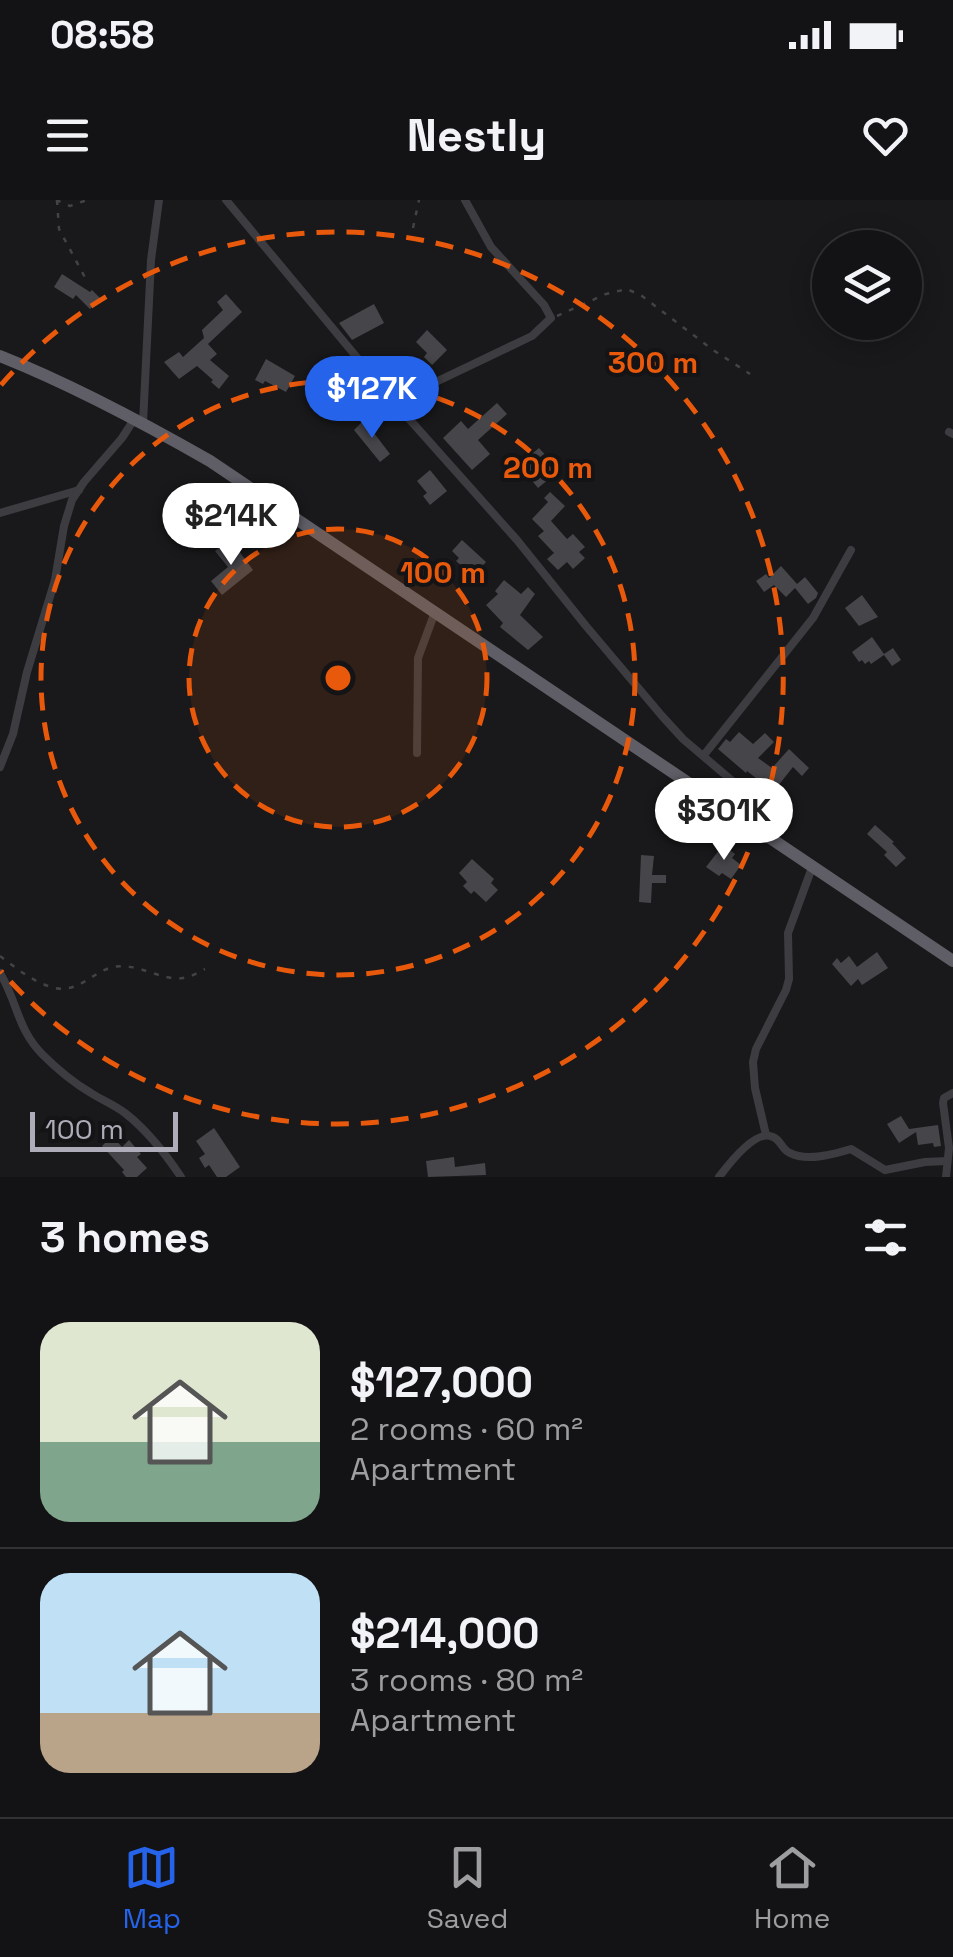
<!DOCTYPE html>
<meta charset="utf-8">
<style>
body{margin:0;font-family:"Space Grotesk",sans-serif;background:#1c1b1d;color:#f1f3f6;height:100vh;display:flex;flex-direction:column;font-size:38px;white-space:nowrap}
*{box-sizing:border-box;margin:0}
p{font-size:32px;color:#9d9ea0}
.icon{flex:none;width:55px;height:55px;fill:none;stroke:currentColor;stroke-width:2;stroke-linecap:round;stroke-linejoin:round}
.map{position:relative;height:977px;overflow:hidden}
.drawer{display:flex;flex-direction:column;background:#131214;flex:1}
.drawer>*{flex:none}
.tools{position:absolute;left:812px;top:30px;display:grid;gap:20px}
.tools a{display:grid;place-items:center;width:110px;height:110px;border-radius:50%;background:#131214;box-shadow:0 5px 25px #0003,0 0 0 2px #323234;font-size:50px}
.scale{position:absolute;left:30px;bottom:25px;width:148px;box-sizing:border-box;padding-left:10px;border:5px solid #adacb8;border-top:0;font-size:28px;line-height:35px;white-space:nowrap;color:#adacb8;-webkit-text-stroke:8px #141315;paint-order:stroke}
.price{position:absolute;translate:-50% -85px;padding:0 22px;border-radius:35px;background:#fff;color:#222;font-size:32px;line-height:65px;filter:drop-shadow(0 2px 5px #0008)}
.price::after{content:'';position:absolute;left:50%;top:60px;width:30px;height:22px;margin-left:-15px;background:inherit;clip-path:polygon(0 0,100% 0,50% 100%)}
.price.current{background:#2563eb;color:#fff}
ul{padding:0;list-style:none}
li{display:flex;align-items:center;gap:30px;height:250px;padding:0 40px}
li+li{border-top:2px solid #323234}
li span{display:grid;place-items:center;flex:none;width:280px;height:200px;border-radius:30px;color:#555}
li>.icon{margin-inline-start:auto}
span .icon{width:120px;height:120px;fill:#fffc;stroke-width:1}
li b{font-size:42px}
h2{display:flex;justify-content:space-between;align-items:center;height:120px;padding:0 40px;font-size:42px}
.status{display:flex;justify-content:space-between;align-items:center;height:70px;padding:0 50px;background:#131214;direction:ltr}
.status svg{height:28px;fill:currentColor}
header{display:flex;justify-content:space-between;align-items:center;height:130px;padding:0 40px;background:#131214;font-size:45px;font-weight:700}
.dock{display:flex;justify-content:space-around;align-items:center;height:140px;border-top:2px solid #323234;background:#131214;font-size:28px;color:#9d9ea0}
.dock a{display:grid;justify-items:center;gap:5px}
.dock .current{color:#2563eb}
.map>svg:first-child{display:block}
.building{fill:#46454a}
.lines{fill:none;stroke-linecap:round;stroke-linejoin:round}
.path{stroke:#424247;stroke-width:2.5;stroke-dasharray:5 8;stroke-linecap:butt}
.minor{stroke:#3d3c41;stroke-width:8}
.trunk{stroke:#5f5e66;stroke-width:12}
.ring{fill:none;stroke:#e8590c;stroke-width:5;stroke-dasharray:18 12}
.centre{fill:#e8590c;stroke:#141315;stroke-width:5}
.ring-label{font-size:30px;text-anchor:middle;font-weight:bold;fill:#e8590c;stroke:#141315;stroke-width:8;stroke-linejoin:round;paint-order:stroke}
</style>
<div class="status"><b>08:58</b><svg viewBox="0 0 49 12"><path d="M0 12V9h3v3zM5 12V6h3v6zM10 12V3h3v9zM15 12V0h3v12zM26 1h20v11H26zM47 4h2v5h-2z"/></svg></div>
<header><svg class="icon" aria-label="menu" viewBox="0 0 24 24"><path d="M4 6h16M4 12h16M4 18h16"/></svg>Nestly<svg class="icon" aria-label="heart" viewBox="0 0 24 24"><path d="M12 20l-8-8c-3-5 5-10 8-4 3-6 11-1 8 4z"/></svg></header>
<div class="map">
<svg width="953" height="977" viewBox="0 0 953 977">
<rect width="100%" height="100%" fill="#19181a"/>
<g class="building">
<path d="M 62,74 L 90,92 L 92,90 L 101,99 L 90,109 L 76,95 L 73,99 L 54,87 Z"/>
<path d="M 226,94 L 242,112 L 208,144 L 217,154 L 210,160 L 229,176 L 219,189 L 211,182 L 213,180 L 197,166 L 179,179 L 164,162 L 179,152 L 183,157 L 204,138 L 202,130 L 223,110 L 217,102 Z"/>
<path d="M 374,104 L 384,123 L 352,140 L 339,123 Z"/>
<path d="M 427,130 L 447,150 L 432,165 L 424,157 L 427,153 L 416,142 Z"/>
<path d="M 266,159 L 295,176 L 286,192 L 265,181 L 263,184 L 255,180 Z"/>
<path d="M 497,203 L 507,214 L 478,240 L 490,254 L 472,270 L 443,238 L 461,221 L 468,229 Z"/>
<path d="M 364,220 L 390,254 L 380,262 L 354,230 Z"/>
<path d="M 539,248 L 549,259 L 545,262 L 555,274 L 538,288 L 529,277 L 525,280 L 515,268 Z"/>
<path d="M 430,270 L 447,291 L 430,305 L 423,296 L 427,293 L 417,281 Z"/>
<path d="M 550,292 L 565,306 L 551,321 L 567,339 L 573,334 L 585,347 L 579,352 L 585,358 L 573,369 L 567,362 L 558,370 L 547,359 L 554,353 L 538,336 L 544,331 L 532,319 L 548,302 L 544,298 Z"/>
<path d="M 230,339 L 253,370 L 222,395 L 211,381 L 228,367 L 215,351 Z"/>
<path d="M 462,340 L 486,362 L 475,374 L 468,367 L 465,369 L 456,361 L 459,358 L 452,351 Z"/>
<path d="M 781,366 L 797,384 L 805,377 L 818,393 L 816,398 L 808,404 L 795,388 L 786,397 L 774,385 L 764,392 L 756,381 L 766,374 L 769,378 Z"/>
<path d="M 504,380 L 521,394 L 528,387 L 535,394 L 520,415 L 543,437 L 528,450 L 500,427 L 503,423 L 486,405 L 498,394 L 495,391 Z"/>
<path d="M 862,395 L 878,417 L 859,426 L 845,408 Z"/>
<path d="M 872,437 L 884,454 L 893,448 L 901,460 L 892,466 L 884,455 L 871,464 L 869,461 L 865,464 L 862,460 L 859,462 L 852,452 Z"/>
<path d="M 739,532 L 753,544 L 765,533 L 774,542 L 758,558 L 772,568 L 789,549 L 809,568 L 802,576 L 793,567 L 770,596 L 763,591 L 766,586 L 747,571 L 746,573 L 718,549 L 726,539 L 730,542 Z"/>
<path d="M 875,625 L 894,642 L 892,643 L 906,658 L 896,667 L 884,655 L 887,652 L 867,634 Z"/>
<path d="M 723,645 L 735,654 L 732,658 L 741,665 L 731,679 L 722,673 L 719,676 L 706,667 Z"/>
<path d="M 641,655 L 654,656 L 652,675 L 666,675 L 666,683 L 652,683 L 651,703 L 639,702 Z"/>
<path d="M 472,659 L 494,679 L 491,683 L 498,690 L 486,702 L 474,691 L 471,694 L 463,686 L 467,682 L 459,673 Z"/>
<path d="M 877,752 L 888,768 L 862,785 L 858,779 L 851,786 L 832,764 L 837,758 L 841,763 L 849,756 L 857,767 Z"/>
<path d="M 901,916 L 909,929 L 938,925 L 941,946 L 934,947 L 933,943 L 918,945 L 916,932 L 899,943 L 887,924 Z"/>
<path d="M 214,928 L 240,967 L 226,977 L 217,977 L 209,965 L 205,968 L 199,958 L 205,954 L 196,941 Z"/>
<path d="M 112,936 L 122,947 L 129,940 L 141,954 L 137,957 L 147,968 L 137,977 L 126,977 L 122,972 L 124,970 L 102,946 Z"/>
<path d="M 454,957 L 455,967 L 485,963 L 486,975 L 428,977 L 426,961 Z"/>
</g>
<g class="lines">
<g class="path">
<path d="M 56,0 L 70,6 L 87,0"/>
<path d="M 57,0 L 59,29 L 88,83"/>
<path d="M 413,28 L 419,0"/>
<path d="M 557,116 L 606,94 L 627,89 L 642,96 L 713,150 L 750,174"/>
<path d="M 0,756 C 16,768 34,783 55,788 C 79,793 92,772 113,767 C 138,762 163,782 183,778 C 191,777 199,772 205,769"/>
</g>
<g class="minor">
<path d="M 226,0 L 394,202 L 517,340 L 586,426 L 662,516 L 683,539 L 756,601 L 757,609 L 746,621"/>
<path d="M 394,202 L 532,136 L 551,118 L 544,105 L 491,47 L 465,0"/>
<path d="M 143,223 L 151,60 L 159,0"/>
<path d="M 949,232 L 953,234"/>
<path d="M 0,313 L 79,290"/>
<path d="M 417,553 L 418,458 L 435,412"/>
<path d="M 704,555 L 813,418 L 851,350"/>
<path d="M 0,567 L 13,534 L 27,472 L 55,380 L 64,326 L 72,300 L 84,282 L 122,238 L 135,218"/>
<path d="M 0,773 C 18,803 17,829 43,855 C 57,869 74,883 91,893 C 102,900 114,905 125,913 C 148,931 165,953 181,977"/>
<path d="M 766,935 L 755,888 L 753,862 L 756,849 L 786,790 L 789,779 L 788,733 L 813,665"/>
<path d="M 719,977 C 728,965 756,928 773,937 C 781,940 782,950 790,953 C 807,962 835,954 851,949 L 885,970 L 925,962 L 947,961"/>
<path d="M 946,977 L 949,948 L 943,903 L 944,898 L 953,893"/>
</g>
<path class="trunk" d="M 0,156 C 73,185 142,222 210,261 L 953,761"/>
</g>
<circle cx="338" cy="478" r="149" fill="#e8590c" fill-opacity=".12"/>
<g class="ring">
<circle cx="338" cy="478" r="149"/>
<circle cx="338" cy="478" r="297"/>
<path d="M1 185A446 446 0 1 1 1 771"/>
</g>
<circle cx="338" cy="478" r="15" class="centre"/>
<g class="ring-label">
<text x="653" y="173">300 m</text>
<text x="548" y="278">200 m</text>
<text x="443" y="383">100 m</text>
</g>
</svg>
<div class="tools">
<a><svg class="icon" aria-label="layers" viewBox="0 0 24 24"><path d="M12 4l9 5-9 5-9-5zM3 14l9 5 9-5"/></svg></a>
</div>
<div class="scale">100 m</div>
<b class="price current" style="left:372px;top:241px">$127K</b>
<b class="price" style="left:231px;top:368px">$214K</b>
<b class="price" style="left:724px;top:663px">$301K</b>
</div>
<section class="drawer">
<h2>3 homes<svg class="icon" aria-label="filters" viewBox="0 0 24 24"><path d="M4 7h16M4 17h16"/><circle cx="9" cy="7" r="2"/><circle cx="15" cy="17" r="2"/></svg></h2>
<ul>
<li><span style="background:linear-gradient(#dfe7d0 60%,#7fa58c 0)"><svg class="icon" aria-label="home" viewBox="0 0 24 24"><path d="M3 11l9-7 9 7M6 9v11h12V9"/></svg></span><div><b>$127,000</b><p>2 rooms · 60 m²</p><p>Apartment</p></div></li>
<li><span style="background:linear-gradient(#bfe0f5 70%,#b9a48a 0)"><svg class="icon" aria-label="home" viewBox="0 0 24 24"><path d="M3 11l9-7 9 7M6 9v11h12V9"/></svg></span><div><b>$214,000</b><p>3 rooms · 80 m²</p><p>Apartment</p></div></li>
</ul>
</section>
<nav class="dock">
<a class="current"><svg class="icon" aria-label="map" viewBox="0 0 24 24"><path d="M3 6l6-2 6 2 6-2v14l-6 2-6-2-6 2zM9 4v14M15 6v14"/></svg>Map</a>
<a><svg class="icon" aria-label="saved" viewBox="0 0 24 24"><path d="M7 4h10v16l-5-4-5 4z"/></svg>Saved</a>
<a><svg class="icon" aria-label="home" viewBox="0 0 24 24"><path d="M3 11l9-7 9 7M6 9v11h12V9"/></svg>Home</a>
</nav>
